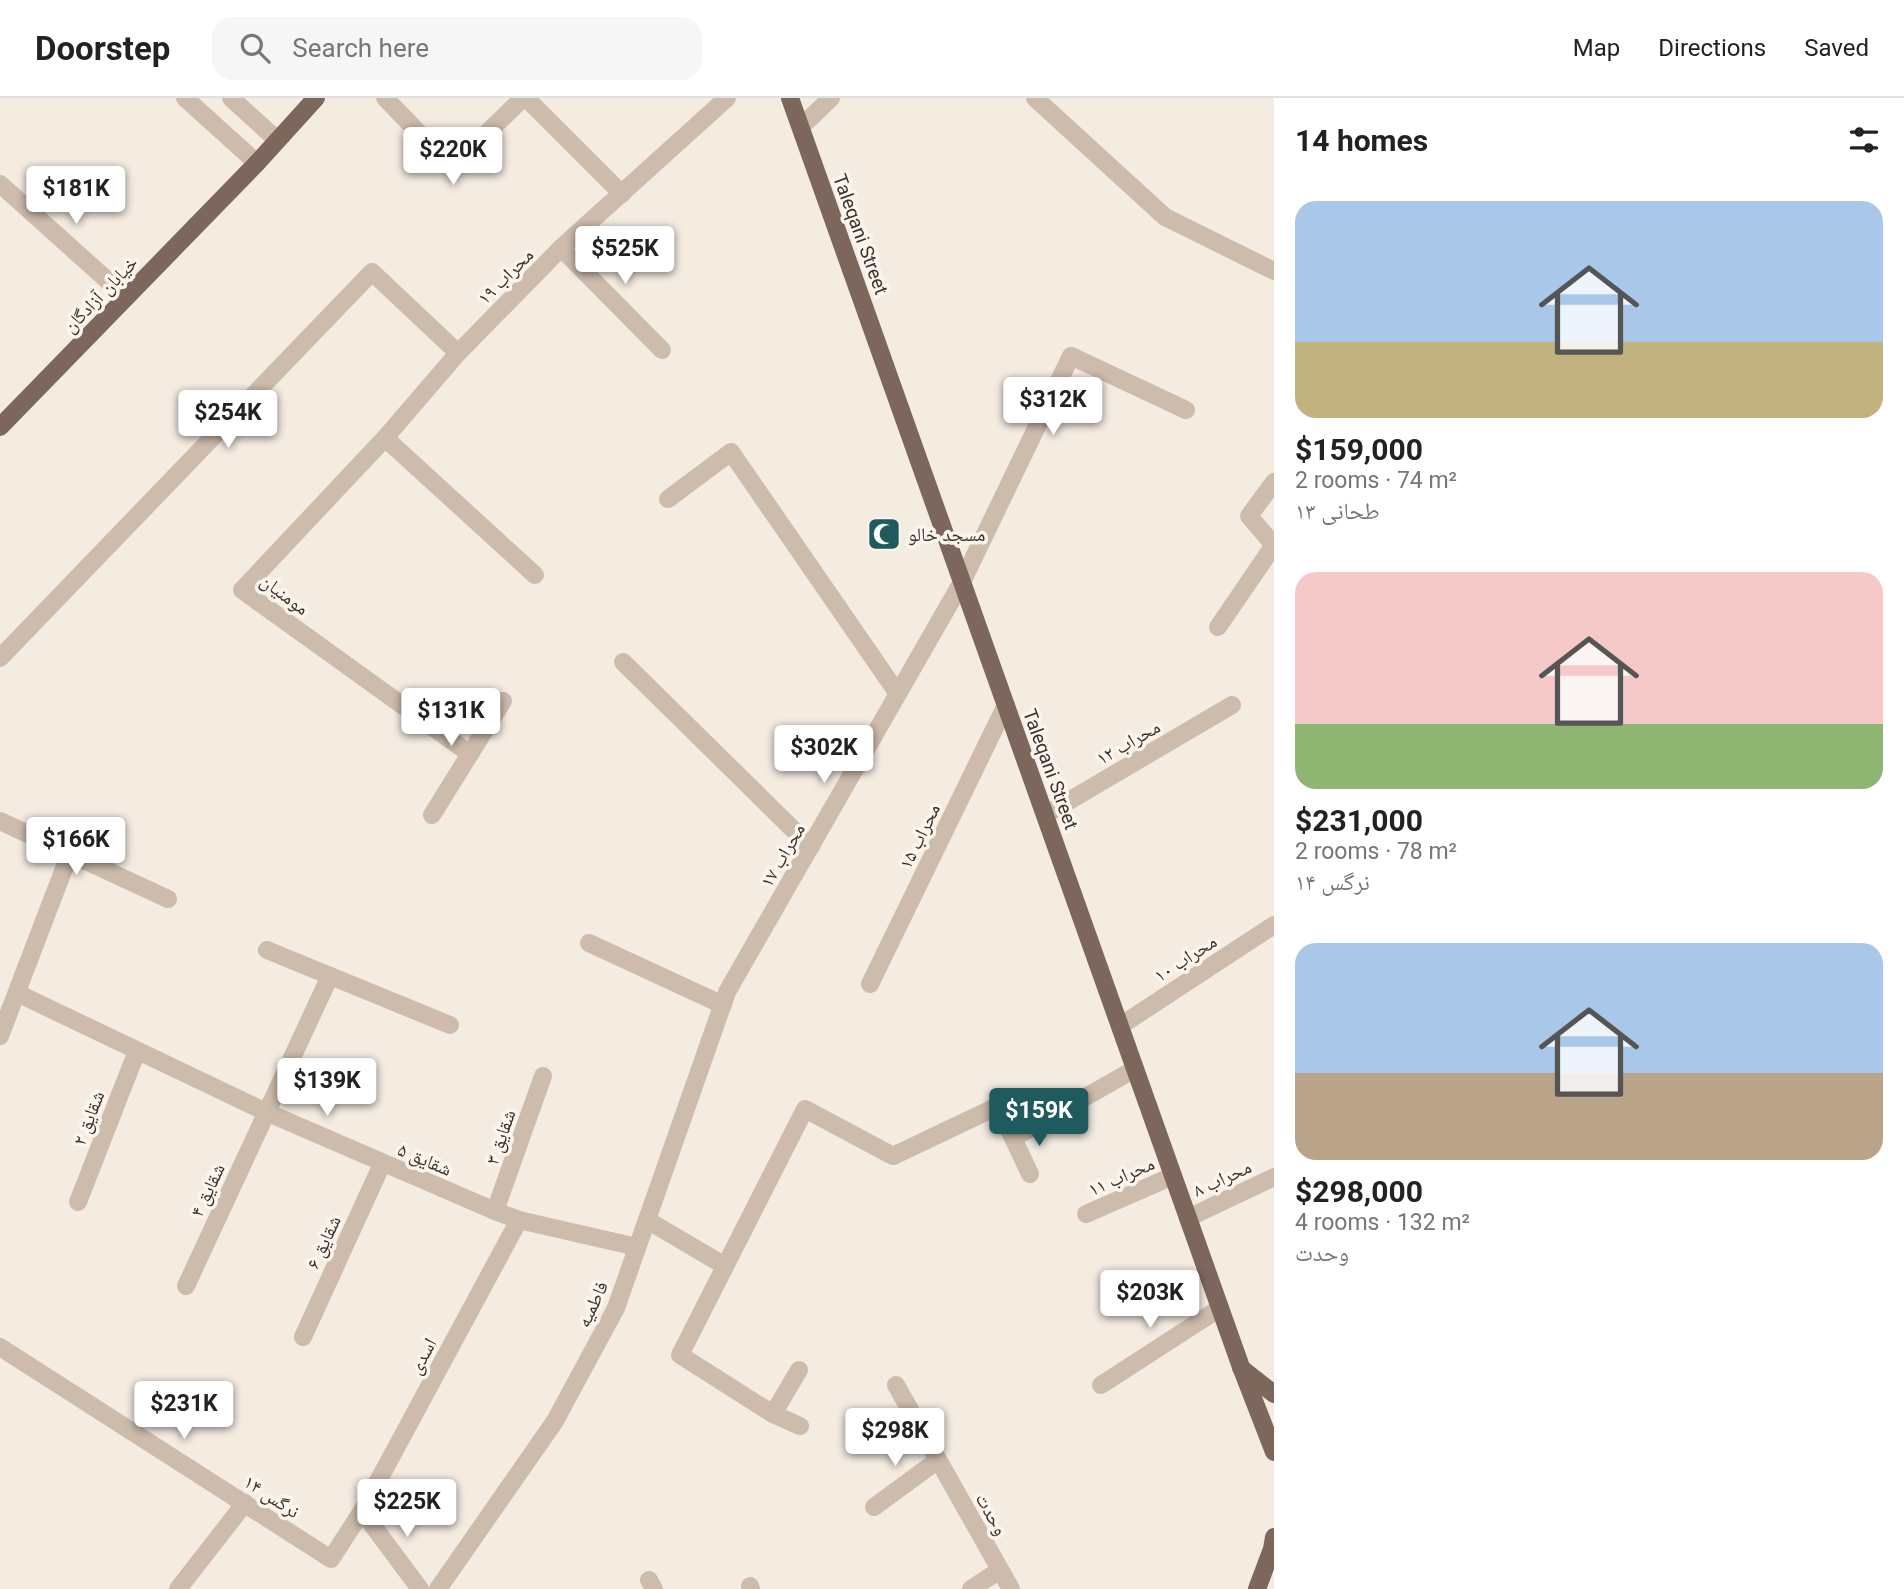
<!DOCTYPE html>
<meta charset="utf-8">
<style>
body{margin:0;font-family:Roboto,"Noto Naskh Arabic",sans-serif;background:#f6f6f6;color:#222;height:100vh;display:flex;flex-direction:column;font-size:26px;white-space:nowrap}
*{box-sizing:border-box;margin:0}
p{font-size:23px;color:#767676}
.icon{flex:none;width:38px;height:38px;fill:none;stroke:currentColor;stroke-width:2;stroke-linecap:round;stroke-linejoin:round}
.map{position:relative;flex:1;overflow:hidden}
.details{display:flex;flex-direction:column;background:#fff;width:630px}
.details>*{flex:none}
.price{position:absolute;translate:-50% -60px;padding:0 16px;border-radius:7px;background:#fff;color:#222;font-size:23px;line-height:46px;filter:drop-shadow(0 2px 4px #0008)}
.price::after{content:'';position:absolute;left:50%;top:42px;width:21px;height:16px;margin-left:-10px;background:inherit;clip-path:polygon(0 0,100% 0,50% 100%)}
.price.active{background:#1f5a5e;color:#fff}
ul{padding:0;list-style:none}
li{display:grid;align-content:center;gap:14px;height:371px;padding:0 21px}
li span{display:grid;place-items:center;height:217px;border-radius:21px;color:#555}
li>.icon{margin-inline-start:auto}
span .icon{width:126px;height:126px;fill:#fffc;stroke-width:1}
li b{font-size:30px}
h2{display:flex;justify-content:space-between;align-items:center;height:84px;padding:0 21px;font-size:30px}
header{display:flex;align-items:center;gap:42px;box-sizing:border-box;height:98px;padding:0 35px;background:#fff;border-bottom:2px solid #e0e0e0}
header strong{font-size:33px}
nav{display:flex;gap:38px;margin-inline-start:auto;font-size:24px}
.search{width:490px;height:63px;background:#f6f6f6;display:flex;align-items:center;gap:18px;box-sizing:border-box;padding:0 24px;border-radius:21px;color:#767676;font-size:26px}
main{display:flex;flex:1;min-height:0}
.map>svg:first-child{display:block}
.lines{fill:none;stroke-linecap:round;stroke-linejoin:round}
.minor{stroke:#cdbbac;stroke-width:18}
.major{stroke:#7d675c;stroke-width:18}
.labels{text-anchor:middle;stroke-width:7;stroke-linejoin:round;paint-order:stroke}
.street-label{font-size:19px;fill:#3b302b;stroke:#fbf5ee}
.poi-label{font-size:19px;fill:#3b302b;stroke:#fbf5ee;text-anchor:start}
</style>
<header>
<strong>Doorstep</strong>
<div class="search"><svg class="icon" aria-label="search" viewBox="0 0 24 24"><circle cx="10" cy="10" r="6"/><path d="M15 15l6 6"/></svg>Search here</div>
<nav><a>Map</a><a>Directions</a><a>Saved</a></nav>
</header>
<main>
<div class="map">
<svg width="1274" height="1491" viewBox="0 0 1274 1491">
<rect width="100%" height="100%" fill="#f4ebe1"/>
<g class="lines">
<g class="minor">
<path d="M 185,0 L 257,65"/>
<path d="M 231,0 L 277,42"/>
<path d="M 385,0 L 452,69 L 523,0"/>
<path d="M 526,0 L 622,96"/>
<path d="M 1035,0 L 1165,119 L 1274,173"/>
<path d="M 801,29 L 831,0"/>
<path d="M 0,86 L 126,199"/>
<path d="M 561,150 L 662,252"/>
<path d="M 385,340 L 535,477"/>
<path d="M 1274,384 L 1249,418 L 1274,447"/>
<path d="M 668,401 L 731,354 L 898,596"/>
<path d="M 1218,529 L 1274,447"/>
<path d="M 0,560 L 372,174 L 458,255"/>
<path d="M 623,564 L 811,749"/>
<path d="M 470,656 L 242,492 L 385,340 L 458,255 L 561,150 L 727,0"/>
<path d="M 432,717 L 503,603"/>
<path d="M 1045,717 L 1232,607"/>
<path d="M 0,723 L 168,801"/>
<path d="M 589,845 L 723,907"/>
<path d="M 267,852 L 450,927"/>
<path d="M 870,886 L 1006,607"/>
<path d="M 17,895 L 266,1014 L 495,1113 L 519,1122 L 637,1149"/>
<path d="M 1120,928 L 1274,827"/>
<path d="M 0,938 L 70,755"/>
<path d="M 1013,1040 L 1135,971"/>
<path d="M 78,1104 L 137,953"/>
<path d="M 495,1113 L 543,978"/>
<path d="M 1086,1116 L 1173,1078"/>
<path d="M 1188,1120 L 1274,1079"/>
<path d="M 647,1122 L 725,1168"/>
<path d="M 186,1188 L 330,878"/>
<path d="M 303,1239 L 382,1066"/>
<path d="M 0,1249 L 331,1461 L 362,1413 L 519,1122"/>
<path d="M 896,1287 L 1011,1491"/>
<path d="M 1101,1287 L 1220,1210"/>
<path d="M 773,1316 L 799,1272"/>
<path d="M 800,1328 L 773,1316 L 680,1257 L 805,1011 L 893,1058 L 998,1008 L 1030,1076"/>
<path d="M 874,1409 L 938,1362"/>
<path d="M 362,1413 L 420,1491"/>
<path d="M 649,1482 L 654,1491"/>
<path d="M 750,1488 L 751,1491"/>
<path d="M 178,1491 L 245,1405"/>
<path d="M 438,1491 L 555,1323 L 616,1210 L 727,894 L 962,484 L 1071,258 L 1186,312"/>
<path d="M 971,1491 L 1000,1472"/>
</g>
<g class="major">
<path d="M 790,0 L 1241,1269 L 1274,1354"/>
<path d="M 0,329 L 257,65 L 316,0"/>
<path d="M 1241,1270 L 1274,1296"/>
<path d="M 1257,1491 L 1272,1451 L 1274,1439"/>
</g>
</g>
<defs>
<symbol id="mosque-square" viewBox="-11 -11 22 22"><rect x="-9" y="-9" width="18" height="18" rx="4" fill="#1f5a5e" stroke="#fbf5ee"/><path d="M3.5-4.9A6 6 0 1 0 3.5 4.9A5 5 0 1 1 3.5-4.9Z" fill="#fff"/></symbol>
</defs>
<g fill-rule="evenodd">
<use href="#mosque-square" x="865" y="417" width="38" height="38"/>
</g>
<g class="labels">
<g class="street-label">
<text transform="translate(861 136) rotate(70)" y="7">Taleqani Street</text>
<text transform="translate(505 178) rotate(-45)" y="7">محراب ۱۹</text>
<text transform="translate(100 196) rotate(-46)" y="7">خیابان آزادگان</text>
<text transform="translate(285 496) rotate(37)" y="7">مومنیان</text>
<text transform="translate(1128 644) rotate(-30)" y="7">محراب ۱۲</text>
<text transform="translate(1051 671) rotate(70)" y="7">Taleqani Street</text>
<text transform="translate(919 738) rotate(-64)" y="7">محراب ۱۵</text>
<text transform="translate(782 757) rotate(-60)" y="7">محراب ۱۷</text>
<text transform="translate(1185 860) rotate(-33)" y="7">۱۰ محراب</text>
<text transform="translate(88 1020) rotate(-69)" y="7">شقایق ۲</text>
<text transform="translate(500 1039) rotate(-71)" y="7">شقایق ۳</text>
<text transform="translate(425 1061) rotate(23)" y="7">شقایق ۵</text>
<text transform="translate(1121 1078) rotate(-24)" y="7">محراب ۱۱</text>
<text transform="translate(1222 1080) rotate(-25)" y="7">محراب ۸</text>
<text transform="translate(207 1092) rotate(-65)" y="7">شقایق ۴</text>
<text transform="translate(323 1144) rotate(-65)" y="7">شقایق ۶</text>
<text transform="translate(592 1206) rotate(-65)" y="7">فاطمیه</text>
<text transform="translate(422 1258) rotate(-62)" y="7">اسدی</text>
<text transform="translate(272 1398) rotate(33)" y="7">نرگس ۱۴</text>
<text transform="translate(992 1416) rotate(61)" y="7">وحدت</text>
</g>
<g class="poi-label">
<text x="908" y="443">مسجد خالو</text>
</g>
</g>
</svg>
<b class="price" style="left:453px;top:89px">$220K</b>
<b class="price" style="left:76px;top:128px">$181K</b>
<b class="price" style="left:625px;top:188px">$525K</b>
<b class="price" style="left:1053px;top:339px">$312K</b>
<b class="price" style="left:228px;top:352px">$254K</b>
<b class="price" style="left:451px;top:650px">$131K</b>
<b class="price" style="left:824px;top:687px">$302K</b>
<b class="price" style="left:76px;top:779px">$166K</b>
<b class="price" style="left:327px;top:1020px">$139K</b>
<b class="price active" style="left:1039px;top:1050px">$159K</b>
<b class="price" style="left:1150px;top:1232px">$203K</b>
<b class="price" style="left:184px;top:1343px">$231K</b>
<b class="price" style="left:895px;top:1370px">$298K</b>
<b class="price" style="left:407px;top:1441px">$225K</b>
</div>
<section class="details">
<h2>14 homes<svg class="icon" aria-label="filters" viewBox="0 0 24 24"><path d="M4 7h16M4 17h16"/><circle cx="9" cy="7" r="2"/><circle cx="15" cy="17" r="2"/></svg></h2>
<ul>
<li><span style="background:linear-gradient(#a9c7e8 65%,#c2b280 0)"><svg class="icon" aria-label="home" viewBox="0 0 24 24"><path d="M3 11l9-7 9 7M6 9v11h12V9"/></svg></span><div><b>$159,000</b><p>2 rooms · 74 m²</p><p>طحانی ۱۳</p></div></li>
<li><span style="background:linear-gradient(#f6c9c9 70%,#8fb573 0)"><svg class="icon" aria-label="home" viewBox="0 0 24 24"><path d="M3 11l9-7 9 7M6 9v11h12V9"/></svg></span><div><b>$231,000</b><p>2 rooms · 78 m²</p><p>نرگس ۱۴</p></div></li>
<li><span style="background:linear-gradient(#a9c7e8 60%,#b9a48a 0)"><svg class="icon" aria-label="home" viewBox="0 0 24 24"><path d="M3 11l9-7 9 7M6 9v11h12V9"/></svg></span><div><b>$298,000</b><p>4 rooms · 132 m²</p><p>وحدت</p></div></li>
</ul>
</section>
</main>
